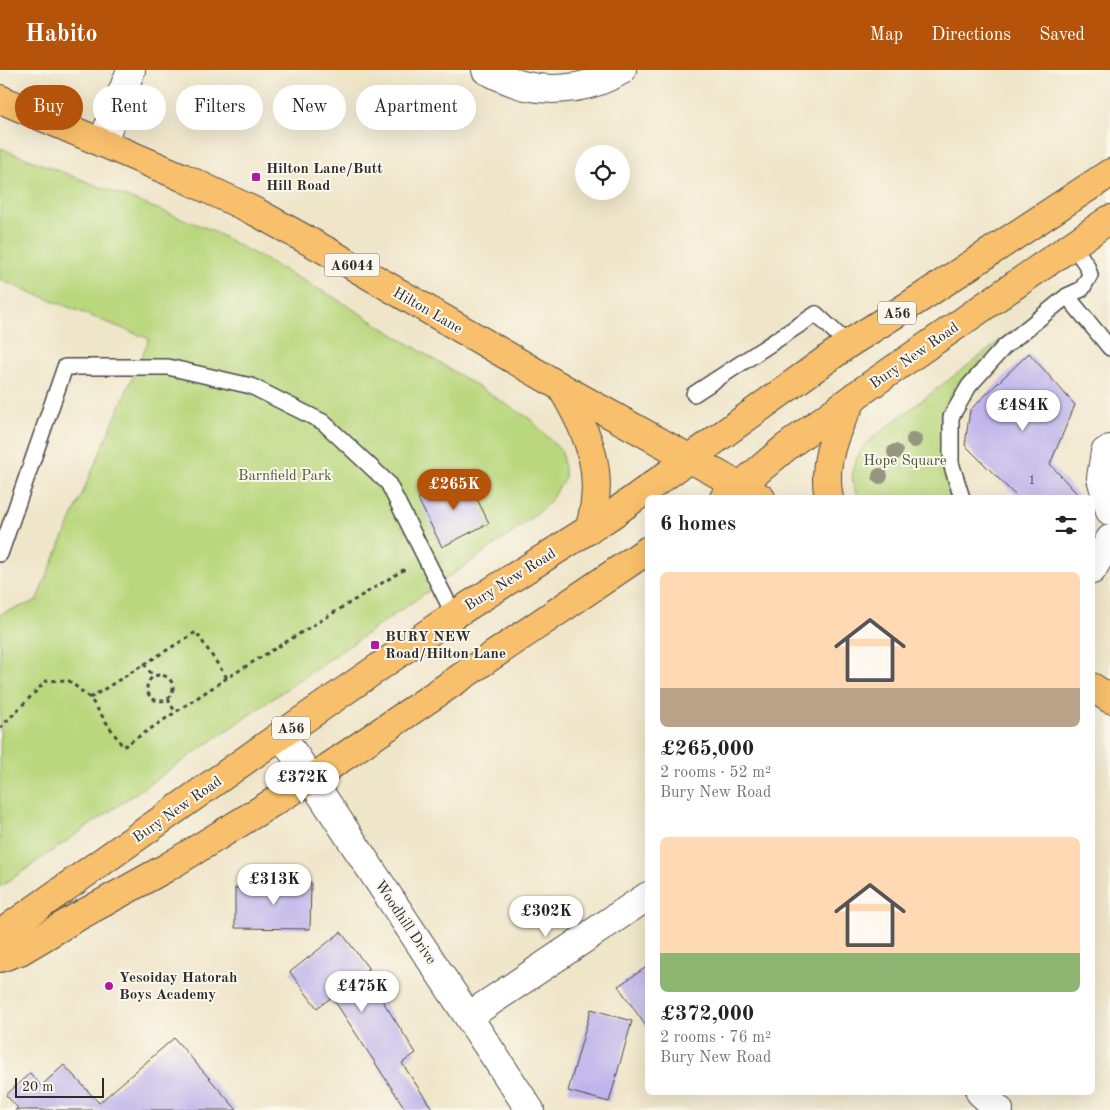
<!DOCTYPE html>
<meta charset="utf-8">
<style>
body{margin:0;font-family:"Old Standard TT",serif;background:#f2f2f2;color:#222;height:100vh;display:flex;flex-direction:column;font-size:19px;white-space:nowrap}
*{box-sizing:border-box;margin:0}
p{font-size:16px;color:#767676}
.icon{flex:none;width:28px;height:28px;fill:none;stroke:currentColor;stroke-width:2;stroke-linecap:round;stroke-linejoin:round}
.map{position:relative;flex:1;overflow:hidden}
.details{position:absolute;left:645px;top:425px;width:450px;height:600px;display:flex;flex-direction:column;background:#fff;border-radius:8px;box-shadow:0 5px 20px #0002}
.details>*{flex:none}
.hud{position:absolute;left:15px;top:15px;width:475px;height:45px;display:flex;gap:10px}
.buttons{position:absolute;left:575px;top:75px;display:grid;gap:10px}
.buttons a{display:grid;place-items:center;width:55px;height:55px;border-radius:50%;background:#fff;box-shadow:0 5px 20px #0002;font-size:25px}
.scale{position:absolute;left:15px;bottom:12px;width:89px;box-sizing:border-box;padding-left:5px;border:2px solid #2b2b2b;border-top:0;font-size:14px;line-height:18px;white-space:nowrap;color:#2b2b2b;-webkit-text-stroke:4px #fbf7ec;paint-order:stroke}
.price{position:absolute;translate:-50% -42px;padding:0 11px;border-radius:18px;background:#fff;color:#222;font-size:16px;line-height:32px;filter:drop-shadow(0 1px 2px #0008)}
.price::after{content:'';position:absolute;left:50%;top:30px;width:15px;height:11px;margin-left:-8px;background:inherit;clip-path:polygon(0 0,100% 0,50% 100%)}
.price.current{background:#b45309;color:#fff}
ul{padding:0;list-style:none}
li{display:grid;align-content:center;gap:10px;height:265px;padding:0 15px}
li span{display:grid;place-items:center;height:155px;border-radius:8px;color:#555}
li>.icon{margin-inline-start:auto}
span .icon{width:90px;height:90px;fill:#fffc;stroke-width:1}
li b{font-size:21px}
h2{display:flex;justify-content:space-between;align-items:center;height:60px;padding:0 15px;font-size:21px}
.chip{padding:0 18px;border-radius:22px;background:#fff;box-shadow:0 5px 20px #0002;font-size:18px;line-height:45px}
.chip.current{background:#b45309;color:#fff}
header{display:flex;align-items:center;gap:30px;box-sizing:border-box;height:70px;padding:0 25px;background:#b45309;color:#fff}
header strong{font-size:24px}
nav{display:flex;gap:28px;margin-inline-start:auto;font-size:18px}
.map>svg:first-child{display:block}
.green{fill:#b9d77d;stroke:#728154}
.building{fill:#bfb5eb}
.lines{fill:none;stroke-linecap:round;stroke-linejoin:round}
.service-casing{stroke:#484743;stroke-width:18}
.minor-casing{stroke:#484743;stroke-width:30}
.primary-casing{stroke:#484743;stroke-width:30}
.trunk-casing{stroke:#484743;stroke-width:30}
.path{stroke:#484743;stroke-width:3;stroke-dasharray:4 4;stroke-linecap:butt}
.service{stroke:#fff;stroke-width:15}
.minor{stroke:#fff;stroke-width:28}
.primary{stroke:#f8bf6c;stroke-width:28}
.trunk{stroke:#f8bf6c;stroke-width:28}
.tree{fill:#96967e}
.poi-dot{fill:#b5179e;stroke:#fbf7ec;stroke-width:2}
.labels{text-anchor:middle;stroke-width:4;stroke-linejoin:round;paint-order:stroke}
.number-label{font-size:12px;fill:#504e5b}
.shield{fill:#fbf7ec;stroke:#696865;stroke-width:1}
.shield-label{font-size:14px;font-weight:bold;fill:#2b2b2b}
.poi-label{font-size:15px;font-weight:bold;fill:#2b2b2b;stroke:#fbf7ec;text-anchor:start}
.street-label{font-size:15px;fill:#2b2b2b;stroke:#fbf7ec}
.park-label{font-size:15px;fill:#4e5640;stroke:#fbf7ec}
</style>
<header>
<strong>Habito</strong>
<nav><a>Map</a><a>Directions</a><a>Saved</a></nav>
</header>
<div class="map">
<svg width="1110" height="1040" viewBox="0 0 1110 1040">
<rect width="100%" height="100%" fill="#fbf7ec"/>
<filter id="ink" filterUnits="userSpaceOnUse"><feTurbulence type="fractalNoise" baseFrequency=".02" numOctaves="2"/><feDisplacementMap in="SourceGraphic" scale="10" xChannelSelector="R" yChannelSelector="G"/><feConvolveMatrix kernelMatrix="1 2 1 2 8 2 1 2 1" color-interpolation-filters="sRGB"/></filter>
<filter id="wash" filterUnits="userSpaceOnUse"><feTurbulence type="fractalNoise" baseFrequency=".0096" numOctaves="4" result="noise"/><feDisplacementMap in="SourceGraphic" scale="20" xChannelSelector="R" yChannelSelector="G"/><feGaussianBlur stdDeviation="1.12" result="paint"/><feColorMatrix in="noise" values="0 0 0 0 0 0 0 0 0 0 0 0 0 0 0 0 0 1.4 0 .05"/><feComposite in="paint" operator="in"/></filter>
<g filter="url(#wash)">
<rect width="100%" height="100%" fill="#efe5c9"/>
<g class="green">
<path d="M 0,78 L 209,159 L 335,228 L 530,349 L 562,382 L 565,408 L 548,434 L 511,464 L 0,817 L 0,544 L 36,531 L 149,269 L 0,210 Z"/>
<path d="M 1014,260 C 998,275 982,289 967,305 C 962,310 957,314 954,319 C 937,349 938,397 951,427 L 858,427 C 847,405 853,392 866,373 Z"/>
</g>
<g id="blocks">
<g class="building">
<path d="M 1029,283 L 1075,335 L 1050,394 L 1081,428 L 1018,428 L 965,375 L 970,340 Z"/>
<path d="M 465,405 L 489,453 L 442,477 L 418,429 Z"/>
<path d="M 271,811 L 311,812 L 310,859 L 235,858 L 235,818 L 250,818 L 250,813 L 271,814 Z"/>
<path d="M 341,862 L 369,899 L 364,902 L 416,983 L 402,993 L 433,1040 L 406,1040 L 332,927 L 317,938 L 290,902 Z"/>
<path d="M 648,896 L 648,959 L 618,916 Z"/>
<path d="M 591,939 L 632,951 L 609,1032 L 568,1021 Z"/>
<path d="M 174,968 L 237,1040 L 15,1040 L 18,1038 L 6,1025 L 30,1003 L 41,1016 L 64,995 L 99,1033 Z"/>
</g>
</g>
</g>
<g filter="url(#ink)">
<use href="#blocks" fill-opacity="0" stroke="#484743" stroke-width="1"/>
<g class="lines">
<defs>
<g id="service">
<path d="M 1067,226 L 1110,278"/>
<path d="M 694,324 L 816,244 L 848,274"/>
<path d="M 962,428 L 951,393 L 951,347 L 969,316 L 1004,277 L 1067,226 L 1082,219 L 1090,205 L 1087,196 L 1073,175"/>
<path d="M 0,484 L 65,297 L 168,297 L 251,316 L 323,352 L 388,413 L 454,545"/>
</g>
<g id="minor">
<path d="M 486,0 C 499,6 512,13 526,16 C 558,23 594,17 622,0"/>
<path d="M 102,73 L 131,0"/>
<path d="M 1110,379 L 1105,382 L 1101,408 L 1110,441"/>
<path d="M 1092,500 L 1110,469"/>
<path d="M 281,665 L 311,709 L 530,1040"/>
<path d="M 469,946 L 648,826"/>
<path d="M 980,1022 L 999,1040"/>
</g>
<g id="primary">
<path d="M 0,29 L 182,107 L 256,142 L 334,185 L 561,317 L 761,428"/>
<path d="M 561,317 C 590,365 606,404 589,460"/>
<path d="M 829,428 C 821,391 836,356 855,326"/>
<path d="M 1092,617 L 1110,629"/>
</g>
<g id="trunk">
<path d="M 724,428 L 740,416 L 785,378 L 855,326 L 1110,149"/>
<path d="M 0,864 L 281,665 L 454,545 L 610,446 L 848,274 L 919,229 L 1110,103"/>
<path d="M 0,888 L 20,881 L 79,846 L 166,798 L 311,709 L 648,480"/>
</g>
</defs>
<use href="#service" class="service-casing"/>
<use href="#minor" class="minor-casing"/>
<use href="#primary" class="primary-casing"/>
<use href="#trunk" class="trunk-casing"/>
<g class="path">
<path d="M 144,594 L 153,606"/>
<circle cx="160" cy="618" r="13"/>
<path d="M 90,628 L 196,562 L 227,608"/>
<path d="M 168,629 L 175,642"/>
<path d="M 0,658 L 46,611 L 68,610 L 90,628 L 123,677 L 227,608 L 405,499"/>
</g>
<use href="#service" class="service"/>
<use href="#minor" class="minor"/>
<use href="#primary" class="primary"/>
<use href="#trunk" class="trunk"/>
</g>
<g class="tree">
<circle cx="914" cy="370" r="8"/>
<circle cx="895" cy="382" r="8"/>
<circle cx="880" cy="406" r="8"/>
</g>
</g>
<g class="poi-dot">
<rect x="251" y="102" width="10" height="10" rx="2.5"/>
<rect x="370" y="570" width="10" height="10" rx="2.5"/>
<circle cx="109" cy="916" r="5"/>
</g>
<g class="labels">
<g class="number-label">
<text x="1032" y="414">1</text>
</g>
<g class="shield">
<rect x="324.5" y="183.5" width="55" height="23" rx="4"/>
<rect x="878" y="231.5" width="38" height="23" rx="4"/>
<rect x="272" y="646.5" width="38" height="23" rx="4"/>
</g>
<g class="shield-label">
<text x="352" y="200">A6044</text>
<text x="897" y="248">A56</text>
<text x="291" y="663">A56</text>
</g>
<g class="poi-label">
<text x="266" y="103">Hilton Lane/Butt<tspan x="266" dy="17">Hill Road</tspan></text>
<text x="385" y="571">BURY NEW<tspan x="385" dy="17">Road/Hilton Lane</tspan></text>
<text x="119" y="912">Yesoiday Hatorah<tspan x="119" dy="17">Boys Academy</tspan></text>
</g>
<g class="street-label">
<text transform="translate(428 240) rotate(30)" y="5">Hilton Lane</text>
<text transform="translate(914 285) rotate(-35)" y="5">Bury New Road</text>
<text transform="translate(510 509) rotate(-32)" y="5">Bury New Road</text>
<text transform="translate(177 739) rotate(-35)" y="5">Bury New Road</text>
<text transform="translate(406 852) rotate(56)" y="5">Woodhill Drive</text>
</g>
<g class="park-label">
<text x="905" y="395">Hope Square</text>
<text x="285" y="410">Barnfield Park</text>
</g>
</g>
</svg>
<div class="buttons">
<a><svg class="icon" aria-label="locate" viewBox="0 0 24 24"><circle cx="12" cy="12" r="6"/><path d="M12 2v4M12 18v4M2 12h4M18 12h4"/></svg></a>
</div>
<div class="scale">20 m</div>
<b class="price" style="left:1023px;top:362px">£484K</b>
<b class="price current" style="left:454px;top:441px">£265K</b>
<b class="price" style="left:302px;top:734px">£372K</b>
<b class="price" style="left:274px;top:836px">£313K</b>
<b class="price" style="left:546px;top:868px">£302K</b>
<b class="price" style="left:362px;top:943px">£475K</b>
<div class="hud">
<a class="chip current">Buy</a>
<a class="chip">Rent</a>
<a class="chip">Filters</a>
<a class="chip">New</a>
<a class="chip">Apartment</a>
</div>
<section class="details">
<h2>6 homes<svg class="icon" aria-label="filters" viewBox="0 0 24 24"><path d="M4 7h16M4 17h16"/><circle cx="9" cy="7" r="2"/><circle cx="15" cy="17" r="2"/></svg></h2>
<ul>
<li><span style="background:linear-gradient(#ffd9b3 75%,#b9a48a 0)"><svg class="icon" aria-label="home" viewBox="0 0 24 24"><path d="M3 11l9-7 9 7M6 9v11h12V9"/></svg></span><div><b>£265,000</b><p>2 rooms · 52 m²</p><p>Bury New Road</p></div></li>
<li><span style="background:linear-gradient(#ffd9b3 75%,#8fb573 0)"><svg class="icon" aria-label="home" viewBox="0 0 24 24"><path d="M3 11l9-7 9 7M6 9v11h12V9"/></svg></span><div><b>£372,000</b><p>2 rooms · 76 m²</p><p>Bury New Road</p></div></li>
</ul>
</section>
</div>
